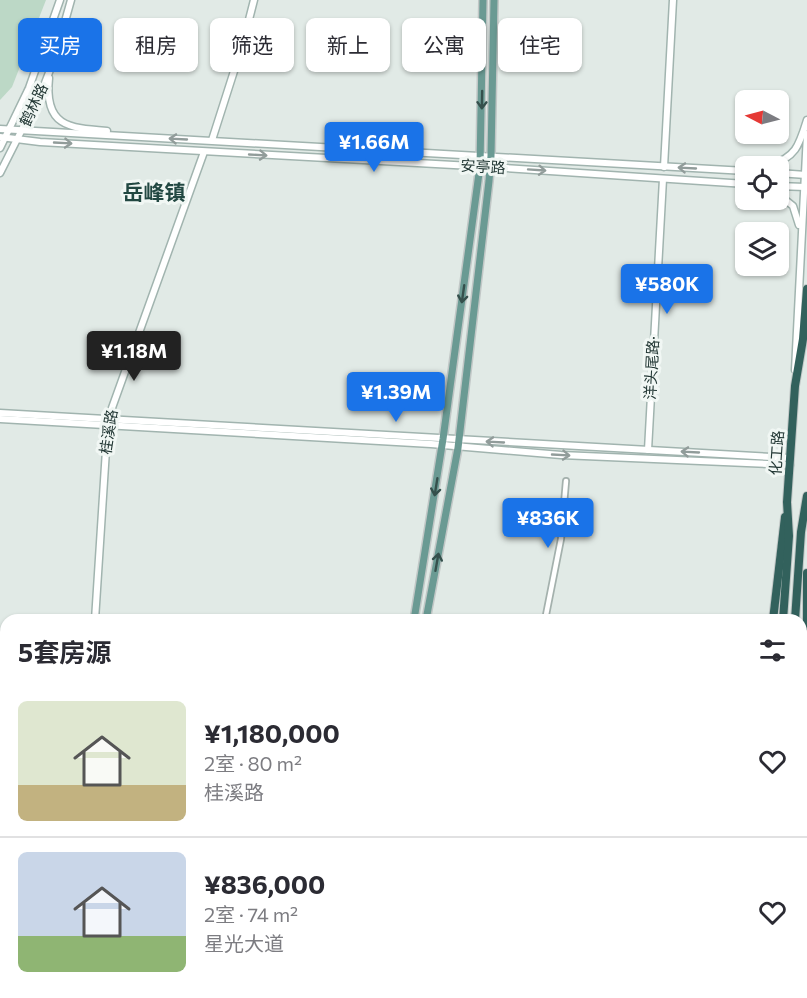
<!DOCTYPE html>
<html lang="zh">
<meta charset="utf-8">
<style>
body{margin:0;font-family:Commissioner,"Noto Sans SC",sans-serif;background:#f2f2f3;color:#2b2b33;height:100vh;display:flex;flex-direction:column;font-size:22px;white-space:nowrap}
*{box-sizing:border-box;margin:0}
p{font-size:20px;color:#7c7c81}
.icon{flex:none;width:33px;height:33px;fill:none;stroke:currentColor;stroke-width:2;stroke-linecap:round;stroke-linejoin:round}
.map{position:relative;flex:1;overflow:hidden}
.sheet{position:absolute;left:0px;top:614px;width:807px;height:386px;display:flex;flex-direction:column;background:#fff;border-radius:18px 18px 0 0;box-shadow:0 2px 4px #0004}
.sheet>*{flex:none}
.top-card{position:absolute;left:18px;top:18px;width:771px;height:54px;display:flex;gap:12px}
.needle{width:39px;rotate:276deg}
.tools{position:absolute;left:735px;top:90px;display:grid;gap:12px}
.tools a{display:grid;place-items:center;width:54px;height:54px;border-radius:9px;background:#fff;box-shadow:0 2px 4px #0004;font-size:30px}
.price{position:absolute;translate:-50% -51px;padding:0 14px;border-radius:6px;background:#1a73e8;color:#fff;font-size:20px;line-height:39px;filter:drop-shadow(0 2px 3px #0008)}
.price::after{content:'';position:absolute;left:50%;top:36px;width:18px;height:14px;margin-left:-9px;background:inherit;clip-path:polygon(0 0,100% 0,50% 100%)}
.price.active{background:#222;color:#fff}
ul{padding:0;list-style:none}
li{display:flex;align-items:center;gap:18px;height:150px;padding:0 18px}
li+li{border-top:2px solid #e1e1e2}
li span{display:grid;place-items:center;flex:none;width:168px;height:120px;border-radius:9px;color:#555}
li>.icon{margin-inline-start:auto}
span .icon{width:72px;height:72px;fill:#fffc;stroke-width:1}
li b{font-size:26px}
h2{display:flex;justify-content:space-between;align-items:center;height:72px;padding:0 18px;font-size:26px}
.chip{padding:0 21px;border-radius:9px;background:#fff;box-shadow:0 2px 4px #0004;font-size:21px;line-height:54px}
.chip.active{background:#1a73e8;color:#fff}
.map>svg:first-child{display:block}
.green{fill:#bcd8c6}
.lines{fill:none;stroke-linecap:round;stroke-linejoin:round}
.street-casing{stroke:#a4b1ad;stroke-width:8}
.secondary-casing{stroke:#a1b4af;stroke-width:9}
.primary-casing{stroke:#c1c7c6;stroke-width:10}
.highway-casing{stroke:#c1c7c6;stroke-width:10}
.street{stroke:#fff;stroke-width:4.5}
.secondary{stroke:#fff;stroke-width:6}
.primary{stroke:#6a9a93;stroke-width:7}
.highway{stroke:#32615c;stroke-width:8}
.oneway{stroke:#35504c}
.oneway2{stroke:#919c9a}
.labels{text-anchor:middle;stroke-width:6;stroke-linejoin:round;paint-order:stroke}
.street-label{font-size:15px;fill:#233835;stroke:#f1f7f4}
.district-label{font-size:21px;font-weight:bold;fill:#224842;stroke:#f1f7f4}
</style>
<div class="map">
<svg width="807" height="998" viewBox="0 0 807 998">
<rect width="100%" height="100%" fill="#e1eae6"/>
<path class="green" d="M 0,0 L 46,0 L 12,87 L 0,100 Z"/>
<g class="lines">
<defs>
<path id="street" d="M 545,620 L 561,539 L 566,481"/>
<g id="secondary">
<path d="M 49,78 C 44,126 68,128 107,131"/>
<path d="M 0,129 L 746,171"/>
<path d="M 0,137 L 40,142 L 490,167 L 746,184"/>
<path d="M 212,140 L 243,43 L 254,0"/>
<path d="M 0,148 L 29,88 L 60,0"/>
<path d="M 769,166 C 796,157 799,146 807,120"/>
<path d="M 664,167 L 673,0"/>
<path d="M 0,173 L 43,88 L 55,57 L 71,0"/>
<path d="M 778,173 L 806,175"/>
<path d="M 778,186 L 805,187"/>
<path d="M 778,194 L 793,206 L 799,225"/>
<path d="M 795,370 L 807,134"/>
<path d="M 0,413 L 790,458"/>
<path d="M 0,419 L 431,444 L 561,455 L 790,465"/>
<path d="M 648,450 L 663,179"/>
<path d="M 95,620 L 108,419 L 204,152"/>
<path d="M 801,731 L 807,731"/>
<path d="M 801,751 L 807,750"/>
<path d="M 0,935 L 6,935"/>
<path d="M 0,956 L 6,956"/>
<path d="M 578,993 L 579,998"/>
<path d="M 642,993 L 652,998"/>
<path d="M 70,998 L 71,993"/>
</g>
<g id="primary">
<path d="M 414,620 L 443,439 L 480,166 L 483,0"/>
<path d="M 426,620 L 458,448 L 489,181 L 491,156 L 494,0"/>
<path d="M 398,993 L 399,998"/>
<path d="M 406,993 L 408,998"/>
</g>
<g id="highway">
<path d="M 807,573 L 807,626"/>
<path d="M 773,620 L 785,517"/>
<path d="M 783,620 L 789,536 L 787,502 L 795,386 L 803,339 L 807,289"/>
<path d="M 795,620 L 801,532 L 807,496"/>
<path d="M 801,689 L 807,700"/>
<path d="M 801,737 L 807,736"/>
<path d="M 801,743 L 807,743"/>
<path d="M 801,800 L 807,800"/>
<path d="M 0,941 L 6,941"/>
<path d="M 0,948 L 6,948"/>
<path d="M 421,993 L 421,998"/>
</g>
</defs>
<use href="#street" class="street-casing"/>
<use href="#secondary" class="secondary-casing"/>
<use href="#primary" class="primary-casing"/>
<use href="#highway" class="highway-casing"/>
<use href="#street" class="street"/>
<use href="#secondary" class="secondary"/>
<use href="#primary" class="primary"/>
<use href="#highway" class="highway"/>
</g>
<defs><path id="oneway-shaft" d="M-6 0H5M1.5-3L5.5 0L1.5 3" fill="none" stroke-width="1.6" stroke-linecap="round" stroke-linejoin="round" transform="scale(1.5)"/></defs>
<g class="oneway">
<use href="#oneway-shaft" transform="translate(482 100) rotate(91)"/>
<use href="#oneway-shaft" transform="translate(463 294) rotate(98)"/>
<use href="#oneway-shaft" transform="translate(436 487) rotate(99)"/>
<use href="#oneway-shaft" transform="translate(437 562) rotate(-80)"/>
</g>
<g class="oneway2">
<use href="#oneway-shaft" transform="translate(178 139) rotate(-177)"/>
<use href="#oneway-shaft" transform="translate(63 143) rotate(3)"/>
<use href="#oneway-shaft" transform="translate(258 155) rotate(3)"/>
<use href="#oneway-shaft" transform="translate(687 168) rotate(-177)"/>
<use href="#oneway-shaft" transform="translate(537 170) rotate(4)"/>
<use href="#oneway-shaft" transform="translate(495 442) rotate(-177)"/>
<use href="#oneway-shaft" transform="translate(690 452) rotate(-177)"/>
<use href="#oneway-shaft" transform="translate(561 455) rotate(3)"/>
</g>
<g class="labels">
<g class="street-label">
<text transform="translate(34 105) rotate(-65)" y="5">鹤林路</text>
<text transform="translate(483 167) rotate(3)" y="5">安亭路</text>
<text transform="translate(652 368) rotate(-87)" y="5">洋头尾路·</text>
<text transform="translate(109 432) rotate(-81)" y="5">桂溪路</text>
<text transform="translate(777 453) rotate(-86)" y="5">化工路</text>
</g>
<g class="district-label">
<text x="154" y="200">岳峰镇</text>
</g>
</g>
</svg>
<div class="tools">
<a><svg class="needle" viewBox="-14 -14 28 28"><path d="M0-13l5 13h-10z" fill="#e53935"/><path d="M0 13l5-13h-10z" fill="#7c7c81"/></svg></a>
<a><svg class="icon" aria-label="locate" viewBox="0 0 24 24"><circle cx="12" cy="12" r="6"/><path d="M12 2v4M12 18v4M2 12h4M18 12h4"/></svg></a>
<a><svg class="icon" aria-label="layers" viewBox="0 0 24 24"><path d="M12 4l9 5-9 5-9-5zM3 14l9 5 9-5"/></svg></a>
</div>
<b class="price" style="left:374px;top:173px">¥1.66M</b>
<b class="price" style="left:667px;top:315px">¥580K</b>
<b class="price active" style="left:134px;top:382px">¥1.18M</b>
<b class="price" style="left:396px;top:423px">¥1.39M</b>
<b class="price" style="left:548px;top:549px">¥836K</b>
<div class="top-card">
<a class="chip active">买房</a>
<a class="chip">租房</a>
<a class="chip">筛选</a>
<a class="chip">新上</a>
<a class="chip">公寓</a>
<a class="chip">住宅</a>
</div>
<section class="sheet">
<h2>5套房源<svg class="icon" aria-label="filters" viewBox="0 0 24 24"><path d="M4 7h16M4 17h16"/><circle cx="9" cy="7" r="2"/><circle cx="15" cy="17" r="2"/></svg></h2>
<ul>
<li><span style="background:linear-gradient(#dfe7d0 70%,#c2b280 0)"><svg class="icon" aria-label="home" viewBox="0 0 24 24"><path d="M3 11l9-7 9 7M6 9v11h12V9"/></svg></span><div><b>¥1,180,000</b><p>2室 · 80 m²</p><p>桂溪路</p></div><svg class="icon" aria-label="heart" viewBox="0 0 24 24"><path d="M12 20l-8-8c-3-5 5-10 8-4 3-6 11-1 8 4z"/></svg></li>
<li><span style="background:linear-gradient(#c9d6e8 70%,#8fb573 0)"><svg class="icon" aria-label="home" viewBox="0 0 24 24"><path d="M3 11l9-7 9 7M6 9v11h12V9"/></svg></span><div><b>¥836,000</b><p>2室 · 74 m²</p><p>星光大道</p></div><svg class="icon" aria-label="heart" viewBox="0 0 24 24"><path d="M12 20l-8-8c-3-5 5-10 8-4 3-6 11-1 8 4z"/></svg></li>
</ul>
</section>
</div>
